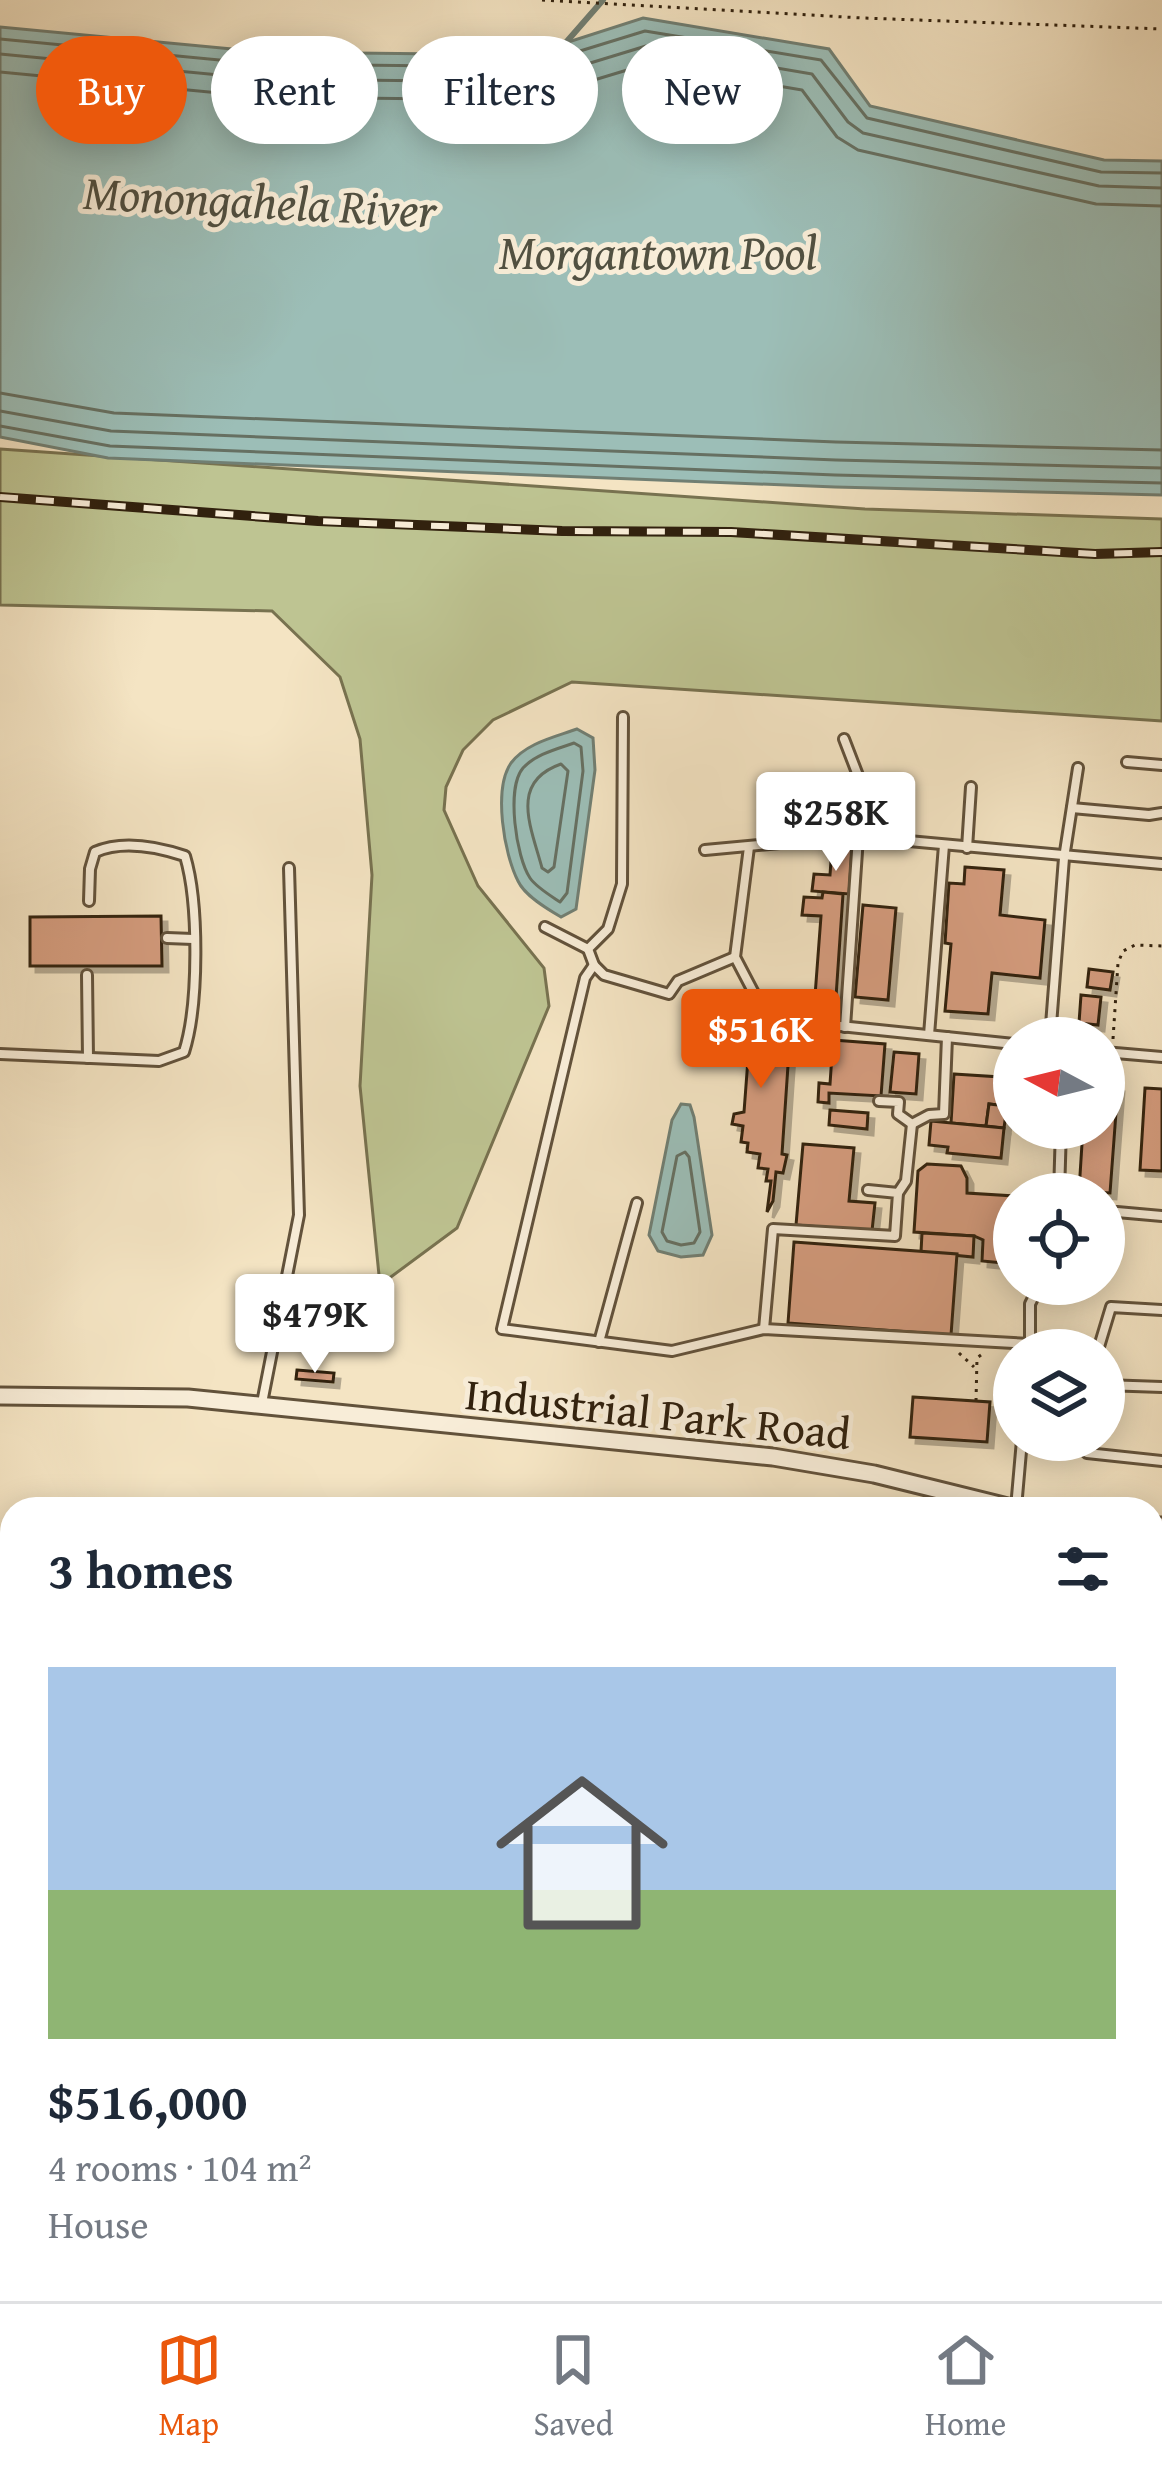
<!DOCTYPE html>
<meta charset="utf-8">
<style>
body{margin:0;font-family:"Gentium Book Plus",serif;background:#f6f6f7;color:#1f2937;height:100vh;display:flex;flex-direction:column;font-size:45px;white-space:nowrap}
*{box-sizing:border-box;margin:0}
p{font-size:39px;color:#747a83}
.icon{flex:none;width:66px;height:66px;fill:none;stroke:currentColor;stroke-width:2;stroke-linecap:round;stroke-linejoin:round}
.map{position:relative;flex:1;overflow:hidden}
.sheet{position:absolute;left:0px;top:1497px;width:1164px;height:804px;display:flex;flex-direction:column;background:#fff;border-radius:36px 36px 0 0;box-shadow:0 6px 30px #0003}
.sheet>*{flex:none}
.hud{position:absolute;left:36px;top:36px;width:1092px;height:108px;display:flex;gap:24px}
.needle{width:78px;rotate:277deg}
.buttons{position:absolute;left:993px;top:1017px;display:grid;gap:24px}
.buttons a{display:grid;place-items:center;width:132px;height:132px;border-radius:50%;background:#fff;box-shadow:0 6px 30px #0003;font-size:60px}
.price{position:absolute;translate:-50% -102px;padding:0 27px;border-radius:12px;background:#fff;color:#222;font-size:39px;line-height:78px;filter:drop-shadow(0 3px 6px #0008)}
.price::after{content:'';position:absolute;left:50%;top:72px;width:36px;height:27px;margin-left:-18px;background:inherit;clip-path:polygon(0 0,100% 0,50% 100%)}
.price.active{background:#ea580c;color:#fff}
ul{padding:0;list-style:none}
li{display:grid;align-content:center;gap:24px;height:636px;padding:0 48px}
li+li{border-top:3px solid #e0e1e3}
li span{display:grid;place-items:center;height:372px;border-radius:0px;color:#555}
li>.icon{margin-inline-start:auto}
span .icon{width:216px;height:216px;fill:#fffc;stroke-width:1}
li b{font-size:51px}
h2{display:flex;justify-content:space-between;align-items:center;height:144px;padding:0 48px;font-size:51px}
.chip{padding:0 42px;border-radius:54px;background:#fff;box-shadow:0 6px 30px #0003;font-size:42px;line-height:108px}
.chip.active{background:#ea580c;color:#fff}
.dock{display:flex;justify-content:space-around;align-items:center;height:168px;border-top:3px solid #e0e1e3;background:#fff;font-size:33px;color:#747a83}
.dock a{display:grid;justify-items:center;gap:6px}
.dock .active{color:#ea580c}
.map>svg:first-child{display:block}
.green{fill:#bec492;stroke:#787250;stroke-width:3}
.water{fill:#9cbeb7;stroke:#717f73;stroke-width:3}
.lines{fill:none;stroke-linecap:round;stroke-linejoin:round}
.shore{stroke:#667062;stroke-width:3}
.stream{stroke:#717f73;stroke-width:6}
.building{fill:#d59c7e;stroke:#31210e;stroke-width:3;filter:url(#shadow)}
.lane-casing{stroke:#62523b;stroke-width:14}
.street-casing{stroke:#62523b;stroke-width:21}
.secondary-casing{stroke:#31210e;stroke-width:27}
.path{stroke:#31210e;stroke-width:3;stroke-dasharray:3 6;stroke-linecap:butt}
.lane{stroke:#f8edd8;stroke-width:8}
.street{stroke:#f8edd8;stroke-width:15}
.secondary{stroke:#f8edd8;stroke-width:21}
.rail-casing{stroke:#31210e;stroke-width:10}
.rail{stroke:#f8edd8;stroke-width:6;stroke-dasharray:18;stroke-linecap:butt}
.labels{text-anchor:middle;stroke-width:10;stroke-linejoin:round;paint-order:stroke}
.street-label{font-size:45px;fill:#31210e;stroke:#f8edd8}
.water-label{font-size:48px;font-style:italic;fill:#515041;stroke:#f8edd8}
</style>
<div class="map">
<svg width="1162" height="2301" viewBox="0 0 1162 2301">
<defs>
<filter id="shadow"><feDropShadow dx="6" dy="6" stdDeviation="0" flood-color="#0004"/></filter>
</defs>
<rect width="100%" height="100%" fill="#f4e4c3"/>
<filter id="stains"><feTurbulence type="fractalNoise" baseFrequency=".00167" numOctaves="4"/><feColorMatrix values="0 0 0 0 .2 0 0 0 0 .09 0 0 0 0 .02 0 0 0 .5 -.17"/></filter>
<radialGradient id="worn" r=".72"><stop offset=".6" stop-color="#630" stop-opacity="0"/><stop offset="1" stop-color="#630" stop-opacity=".3"/></radialGradient>
<g class="green">
<path d="M 0,449 L 865,509 L 1162,519 L 1162,721 L 572,682 L 493,720 L 463,750 L 446,787 L 444,810 L 478,886 L 544,968 L 549,1006 L 457,1228 L 380,1285 L 360,1086 L 372,875 L 360,739 L 340,677 L 272,611 L 0,605 Z"/>
<path d="M 1152,1695 L 1162,1697 L 1162,1886 L 1152,1888 Z"/>
<path d="M 0,1812 L 12,1814 L 12,2141 L 0,2142 Z"/>
<path d="M 273,2289 L 438,2289 L 427,2301 L 284,2301 Z"/>
<path d="M 814,2289 L 934,2289 L 943,2301 L 837,2301 Z"/>
</g>
<g class="water">
<path d="M 643,18 L 829,49 L 870,106 L 1104,160 L 1162,161 L 1162,495 L 835,487 L 108,458 L 0,437 L 0,27 L 263,52 L 528,55 Z"/>
<path d="M 577,729 L 593,738 L 595,770 L 576,909 L 561,917 C 547,909 525,896 518,881 C 504,854 493,789 511,763 C 526,743 555,737 577,729 Z"/>
<path d="M 681,1104 L 690,1105 L 694,1117 L 712,1235 L 703,1255 L 681,1257 L 658,1251 L 649,1235 L 672,1120 Z"/>
</g>
<g class="lines">
<g class="shore">
<path d="M 0,39 L 262,64 L 528,67 L 645,31 L 821,60 L 867,118 L 1101,172 L 1162,173"/>
<path d="M 0,54 L 261,79 L 528,82 L 646,46 L 812,74 L 848,122 L 863,133 L 1099,186 L 1162,188"/>
<path d="M 0,72 L 261,97 L 528,100 L 647,64 L 802,90 L 837,137 L 858,150 L 1096,204 L 1162,206"/>
<path d="M 0,393 L 114,413 L 836,442 L 1162,450"/>
<path d="M 0,411 L 111,431 L 836,460 L 1162,468"/>
<path d="M 0,426 L 110,446 L 835,475 L 1162,483"/>
<path d="M 574,743 L 581,747 L 583,771 L 567,893 L 560,902 C 551,896 536,887 530,878 C 516,857 506,788 523,768 C 536,754 557,749 574,743 Z"/>
<path d="M 561,764 L 568,771 L 554,867 L 548,872 L 542,868 C 531,827 509,782 561,764 Z"/>
<path d="M 685,1152 L 689,1157 L 700,1232 L 694,1243 L 681,1245 L 667,1241 L 662,1232 L 677,1156 Z"/>
</g>
<path class="stream" d="M 562,47 L 603,0"/>
</g>
<g class="building">
<path d="M 832,847 L 852,849 L 849,894 L 812,891 L 814,874 L 830,875 Z"/>
<path d="M 965,867 L 1004,870 L 1000,915 L 1045,920 L 1040,978 L 992,973 L 988,1014 L 945,1011 L 951,944 L 945,943 L 949,883 L 964,884 Z"/>
<path d="M 823,892 L 843,894 L 836,997 L 815,996 L 821,916 L 802,915 L 804,897 L 822,898 Z"/>
<path d="M 863,905 L 896,908 L 888,1000 L 855,997 Z"/>
<path d="M 161,916 L 162,966 L 30,966 L 30,917 Z"/>
<path d="M 1089,969 L 1113,972 L 1110,990 L 1087,987 Z"/>
<path d="M 1081,995 L 1101,997 L 1098,1025 L 1079,1023 Z"/>
<path d="M 736,1019 L 768,1023 L 766,1034 L 790,1036 L 782,1154 L 787,1155 L 783,1173 L 776,1172 L 773,1201 L 767,1212 L 771,1181 L 766,1181 L 768,1169 L 758,1168 L 760,1154 L 747,1152 L 748,1143 L 741,1142 L 743,1126 L 732,1124 L 734,1114 L 744,1112 L 748,1059 L 723,1057 L 711,1039 L 712,1029 L 735,1031 Z"/>
<path d="M 833,1040 L 885,1044 L 881,1096 L 829,1093 L 829,1103 L 818,1102 L 819,1083 L 830,1084 Z"/>
<path d="M 894,1052 L 919,1054 L 916,1094 L 890,1092 Z"/>
<path d="M 954,1074 L 1000,1077 L 998,1105 L 989,1104 L 986,1126 L 951,1123 Z"/>
<path d="M 1104,1085 L 1118,1086 L 1110,1193 L 1079,1191 L 1083,1128 L 1104,1128 Z"/>
<path d="M 1145,1088 L 1162,1089 L 1162,1171 L 1140,1170 Z"/>
<path d="M 999,1091 L 1014,1093 L 1014,1112 L 998,1105 Z"/>
<path d="M 989,1104 L 1007,1106 L 1004,1128 L 986,1126 Z"/>
<path d="M 830,1110 L 868,1113 L 867,1129 L 829,1125 Z"/>
<path d="M 931,1121 L 1004,1128 L 1001,1158 L 947,1153 L 948,1147 L 929,1145 Z"/>
<path d="M 803,1144 L 854,1148 L 849,1201 L 875,1203 L 872,1231 L 796,1225 Z"/>
<path d="M 927,1164 L 961,1166 L 967,1178 L 967,1193 L 1014,1196 L 1014,1264 L 982,1261 L 983,1240 L 974,1236 L 914,1232 L 918,1171 Z"/>
<path d="M 922,1233 L 974,1236 L 973,1257 L 921,1252 Z"/>
<path d="M 794,1242 L 957,1254 L 951,1335 L 788,1323 Z"/>
<path d="M 297,1370 L 334,1373 L 333,1382 L 296,1379 Z"/>
<path d="M 913,1397 L 990,1402 L 987,1442 L 910,1437 Z"/>
<path d="M 0,2281 L 12,2283 L 12,2289 L 29,2289 L 27,2301 L 0,2301 Z"/>
</g>
<g class="lines">
<defs>
<g id="lane">
<path d="M 844,739 L 859,778 L 854,836"/>
<path d="M 1127,762 L 1162,765"/>
<path d="M 1072,808 L 1149,815 L 1162,813"/>
<path d="M 749,847 L 735,957 L 757,999 L 811,1023 L 1014,1044"/>
<path d="M 967,848 L 971,787"/>
<path d="M 705,850 L 854,836 L 1162,864"/>
<path d="M 545,927 L 588,949"/>
<path d="M 167,938 L 193,939"/>
<path d="M 735,957 L 678,981 L 669,994 L 604,975 L 594,965 L 585,978 L 502,1329 L 672,1351 L 764,1329 L 1030,1344"/>
<path d="M 594,965 L 588,949 L 608,929 L 622,884 L 623,717"/>
<path d="M 87,975 L 88,1058"/>
<path d="M 845,1027 L 858,837"/>
<path d="M 929,1035 L 944,845"/>
<path d="M 1050,1038 L 1064,858 L 1078,768"/>
<path d="M 1104,1052 L 1162,1057"/>
<path d="M 0,1054 L 159,1061 L 184,1052 C 199,1005 199,903 185,856 C 158,847 122,840 95,852 L 90,869 L 89,901"/>
<path d="M 879,1101 L 899,1102 L 898,1114 L 912,1124 L 929,1115 L 944,1114 L 947,1037"/>
<path d="M 898,1193 L 906,1181 L 912,1124"/>
<path d="M 1059,1194 L 1061,1128"/>
<path d="M 1104,1221 L 1117,1212 L 1162,1216"/>
<path d="M 764,1329 L 773,1229 L 895,1236 L 898,1193 L 868,1190"/>
<path d="M 599,1342 L 637,1203"/>
<path d="M 1030,1350 L 1030,1304 L 1040,1284"/>
<path d="M 1098,1350 L 1111,1307 L 1162,1310"/>
<path d="M 1104,1385 L 1162,1387"/>
<path d="M 262,1403 L 299,1215 L 289,868"/>
<path d="M 1088,1440 L 1087,1453 L 1162,1461"/>
<path d="M 1016,1508 L 1022,1440"/>
<path d="M 1152,1568 L 1162,1570"/>
</g>
<g id="street">
<path d="M 0,1396 L 188,1398 L 773,1457 L 874,1474 L 1016,1509"/>
<path d="M 1152,1526 L 1162,1526"/>
</g>
<g id="secondary">
<path d="M 0,2175 L 12,2173"/>
<path d="M 248,2289 L 257,2301"/>
</g>
</defs>
<use href="#lane" class="lane-casing"/>
<use href="#street" class="street-casing"/>
<use href="#secondary" class="secondary-casing"/>
<g class="path">
<path d="M 542,0 L 863,18 L 1162,29"/>
<path d="M 1113,1039 L 1118,963 L 1123,951 L 1135,945 L 1162,946"/>
<path d="M 959,1353 L 974,1367"/>
<path d="M 976,1401 L 977,1358 L 981,1355"/>
</g>
<use href="#lane" class="lane"/>
<use href="#street" class="street"/>
<use href="#secondary" class="secondary"/>
<defs>
<path id="rail" d="M 0,497 L 318,521 L 562,531 L 731,532 L 1095,554 L 1162,552"/>
</defs>
<use href="#rail" class="rail-casing"/>
<use href="#rail" class="rail"/>
</g>
<g class="labels">
<g class="street-label">
<text transform="translate(658 1413) rotate(6)" y="16">Industrial Park Road</text>
</g>
<g class="water-label">
<text transform="translate(260 201) rotate(3)" y="17">Monongahela River</text>
<text x="658" y="269">Morgantown Pool</text>
</g>
</g>
<rect width="100%" height="100%" filter="url(#stains)"/>
<rect width="100%" height="100%" fill="url(#worn)"/>
</svg>
<div class="buttons">
<a><svg class="needle" viewBox="-14 -14 28 28"><path d="M0-13l5 13h-10z" fill="#e53935"/><path d="M0 13l5-13h-10z" fill="#747a83"/></svg></a>
<a><svg class="icon" aria-label="locate" viewBox="0 0 24 24"><circle cx="12" cy="12" r="6"/><path d="M12 2v4M12 18v4M2 12h4M18 12h4"/></svg></a>
<a><svg class="icon" aria-label="layers" viewBox="0 0 24 24"><path d="M12 4l9 5-9 5-9-5zM3 14l9 5 9-5"/></svg></a>
</div>
<b class="price" style="left:836px;top:874px">$258K</b>
<b class="price active" style="left:761px;top:1091px">$516K</b>
<b class="price" style="left:315px;top:1376px">$479K</b>
<div class="hud">
<a class="chip active">Buy</a>
<a class="chip">Rent</a>
<a class="chip">Filters</a>
<a class="chip">New</a>
</div>
<section class="sheet">
<h2>3 homes<svg class="icon" aria-label="filters" viewBox="0 0 24 24"><path d="M4 7h16M4 17h16"/><circle cx="9" cy="7" r="2"/><circle cx="15" cy="17" r="2"/></svg></h2>
<ul>
<li><span style="background:linear-gradient(#a9c7e8 60%,#8fb573 0)"><svg class="icon" aria-label="home" viewBox="0 0 24 24"><path d="M3 11l9-7 9 7M6 9v11h12V9"/></svg></span><div><b>$516,000</b><p>4 rooms · 104 m²</p><p>House</p></div></li>
</ul>
</section>
</div>
<nav class="dock">
<a class="active"><svg class="icon" aria-label="map" viewBox="0 0 24 24"><path d="M3 6l6-2 6 2 6-2v14l-6 2-6-2-6 2zM9 4v14M15 6v14"/></svg>Map</a>
<a><svg class="icon" aria-label="saved" viewBox="0 0 24 24"><path d="M7 4h10v16l-5-4-5 4z"/></svg>Saved</a>
<a><svg class="icon" aria-label="home" viewBox="0 0 24 24"><path d="M3 11l9-7 9 7M6 9v11h12V9"/></svg>Home</a>
</nav>
